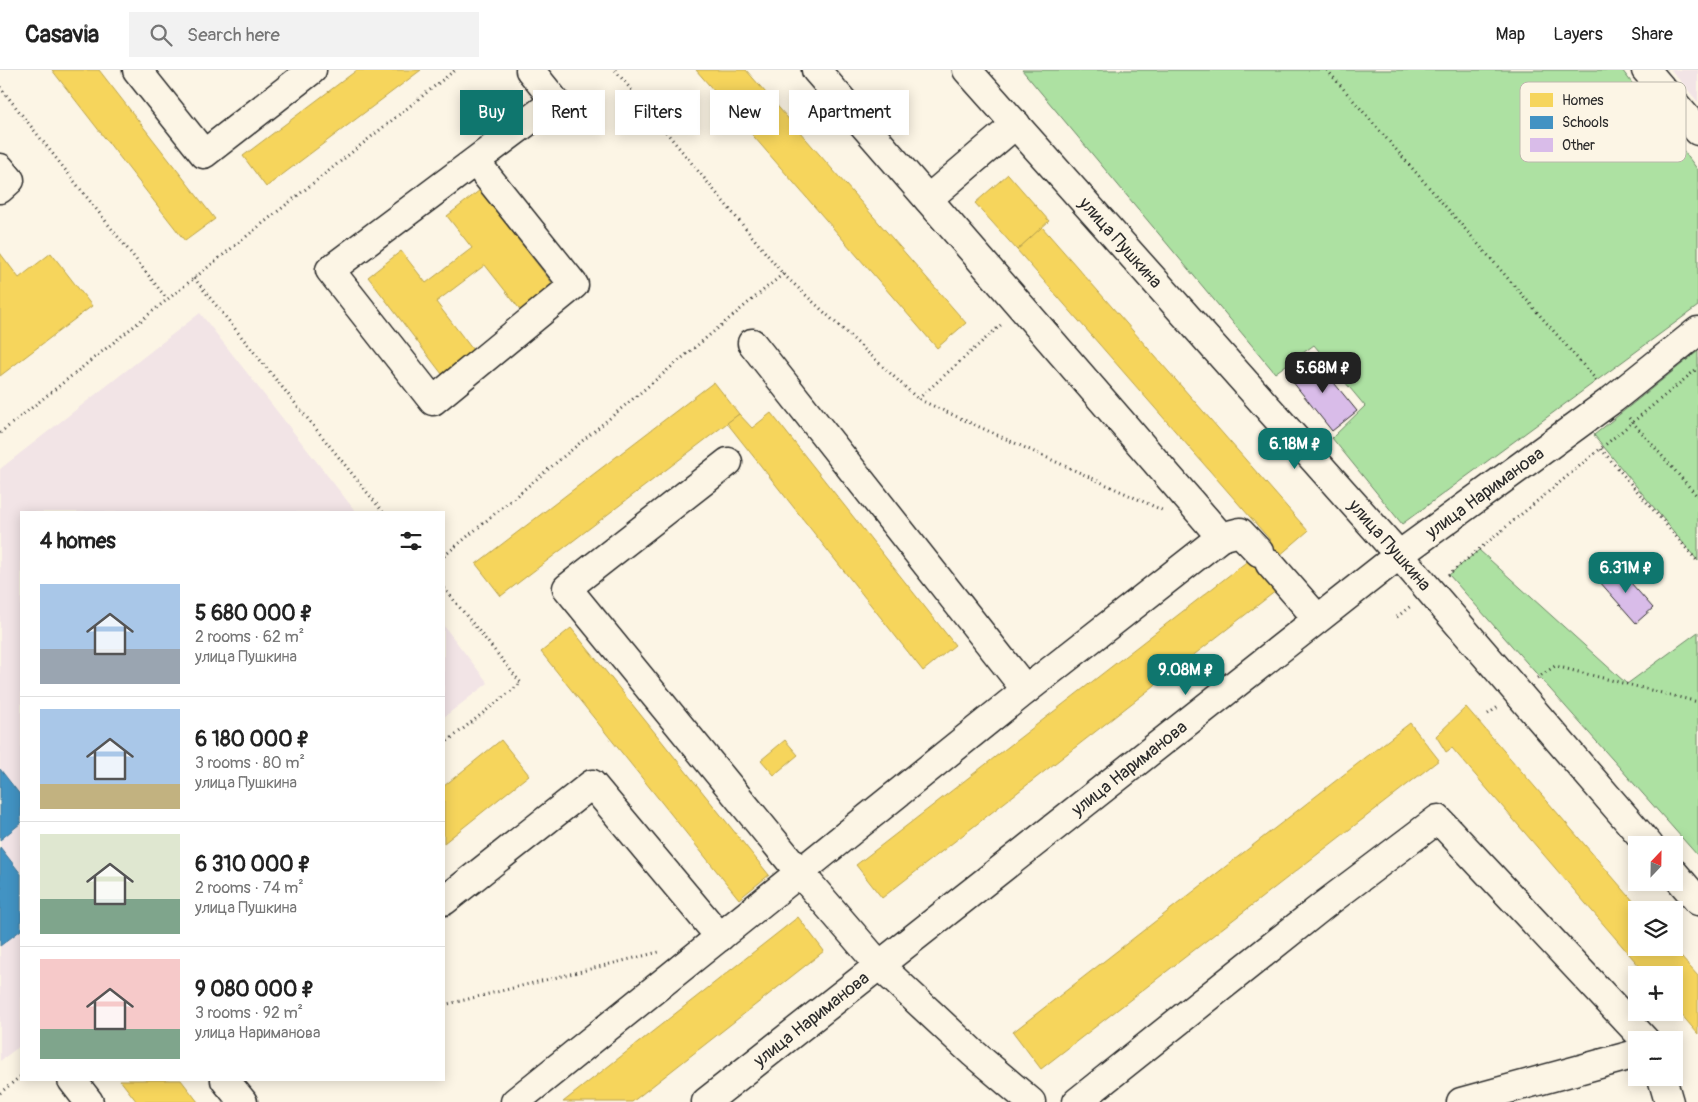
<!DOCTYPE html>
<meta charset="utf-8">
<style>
body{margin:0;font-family:Pangolin,sans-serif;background:#f2f2f2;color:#222;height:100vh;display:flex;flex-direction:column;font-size:19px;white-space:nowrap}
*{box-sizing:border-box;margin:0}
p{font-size:16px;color:#767676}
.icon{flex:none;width:28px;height:28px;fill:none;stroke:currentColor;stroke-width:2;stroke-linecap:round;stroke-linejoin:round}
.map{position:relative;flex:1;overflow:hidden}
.details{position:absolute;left:20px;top:441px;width:425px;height:570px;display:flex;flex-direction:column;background:#fff;border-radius:0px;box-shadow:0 2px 12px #0003}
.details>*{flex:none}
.guide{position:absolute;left:460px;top:20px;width:475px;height:45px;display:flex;gap:10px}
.needle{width:32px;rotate:22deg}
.buttons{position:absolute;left:1628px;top:766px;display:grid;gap:10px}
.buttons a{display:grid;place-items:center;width:55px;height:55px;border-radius:0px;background:#fff;box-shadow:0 2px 12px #0003;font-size:25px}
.price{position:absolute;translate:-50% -42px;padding:0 11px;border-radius:10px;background:#0f766e;color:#fff;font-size:16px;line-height:32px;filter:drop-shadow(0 1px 2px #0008)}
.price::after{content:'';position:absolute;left:50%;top:30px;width:15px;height:11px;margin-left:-8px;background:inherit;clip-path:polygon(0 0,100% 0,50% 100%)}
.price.active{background:#222;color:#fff}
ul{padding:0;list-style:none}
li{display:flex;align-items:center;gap:15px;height:125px;padding:0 20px}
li+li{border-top:1px solid #e0e0e0}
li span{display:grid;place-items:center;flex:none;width:140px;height:100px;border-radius:0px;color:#555}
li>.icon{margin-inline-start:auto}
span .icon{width:60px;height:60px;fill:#fffc;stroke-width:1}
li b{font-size:21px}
h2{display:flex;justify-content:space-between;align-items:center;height:60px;padding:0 20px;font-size:21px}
.tag{padding:0 18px;border-radius:0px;background:#fff;box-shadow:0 2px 12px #0003;font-size:18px;line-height:45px}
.tag.active{background:#0f766e;color:#fff}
header{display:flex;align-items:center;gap:30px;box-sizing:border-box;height:70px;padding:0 25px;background:#fff;border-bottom:1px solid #e0e0e0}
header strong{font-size:24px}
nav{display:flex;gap:28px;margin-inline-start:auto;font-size:18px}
.search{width:350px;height:45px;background:#f2f2f2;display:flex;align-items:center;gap:12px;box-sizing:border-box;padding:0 18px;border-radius:0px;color:#767676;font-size:19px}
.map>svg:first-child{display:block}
.built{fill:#f2e4e6}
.green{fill:#ade1a2;stroke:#6c8666}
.homes{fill:#f6d55c;stroke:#b9a24d}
.schools{fill:#4393c3;stroke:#3c7495}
.building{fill:#d9bce9;stroke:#2b2b2b}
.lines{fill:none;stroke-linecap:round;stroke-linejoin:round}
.minor-casing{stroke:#2b2b2b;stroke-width:31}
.path{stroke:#2b2b2b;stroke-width:3;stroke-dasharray:1 4;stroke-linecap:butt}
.minor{stroke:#fcf5e5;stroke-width:28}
.labels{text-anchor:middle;stroke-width:5;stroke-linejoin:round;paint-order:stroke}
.street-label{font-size:18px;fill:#2b2b2b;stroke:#fcf5e5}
.key{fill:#fcf5e5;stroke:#bdb8ad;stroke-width:1}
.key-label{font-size:14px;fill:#2b2b2b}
</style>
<header>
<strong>Casavia</strong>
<div class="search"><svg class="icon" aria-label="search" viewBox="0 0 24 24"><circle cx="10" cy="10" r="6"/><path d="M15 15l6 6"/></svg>Search here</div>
<nav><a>Map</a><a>Layers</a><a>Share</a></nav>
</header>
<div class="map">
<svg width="1698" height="1032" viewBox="0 0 1698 1032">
<rect width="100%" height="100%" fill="#fcf5e5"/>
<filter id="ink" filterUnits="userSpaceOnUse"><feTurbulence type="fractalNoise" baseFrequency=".02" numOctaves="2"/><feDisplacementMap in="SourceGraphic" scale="10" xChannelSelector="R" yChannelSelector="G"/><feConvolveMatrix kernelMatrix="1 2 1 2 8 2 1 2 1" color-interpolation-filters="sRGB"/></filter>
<g filter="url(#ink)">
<g class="built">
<path d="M 1671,0 L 1698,0 L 1698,32 Z"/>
<path d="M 200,243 L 356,442 L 21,442 L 21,975 L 0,991 L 0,399 Z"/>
<path d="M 444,556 L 488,613 L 444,647 Z"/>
</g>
<g class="green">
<path d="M 1022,0 L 1622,0 L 1698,100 L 1698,236 L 1402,454 L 1332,368 L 1365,336 L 1314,275 L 1275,303 Z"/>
<path d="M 1698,281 L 1698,491 L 1594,365 Z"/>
<path d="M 1479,480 L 1627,614 L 1698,562 L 1698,786 L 1449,505 Z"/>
</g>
<g class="homes">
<path d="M 52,0 L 99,0 L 215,149 L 185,171 Z"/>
<path d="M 357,0 L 421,0 L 266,117 L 243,86 Z"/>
<path d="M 696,0 L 746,0 L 966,253 L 937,278 Z"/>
<path d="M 1008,104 L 1049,151 L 1017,180 L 975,133 Z"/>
<path d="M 480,120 L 555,217 L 522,242 L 485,195 L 436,232 L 473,280 L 442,304 L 368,207 L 401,181 L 426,213 L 472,178 L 447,146 Z"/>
<path d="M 1042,157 L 1308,461 L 1264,499 L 1254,486 L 1271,471 L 1017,180 Z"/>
<path d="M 0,183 L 19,208 L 51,183 L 92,236 L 0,306 Z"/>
<path d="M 714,312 L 739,344 L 501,526 L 476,494 Z"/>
<path d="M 771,343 L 955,575 L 923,601 L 727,353 L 739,344 L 752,358 Z"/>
<path d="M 1254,486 L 1281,517 L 882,828 L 856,795 Z"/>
<path d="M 571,558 L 769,805 L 739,829 L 541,582 Z"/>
<path d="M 1466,637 L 1641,840 L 1636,840 L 1636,878 L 1673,878 L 1698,906 L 1698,964 L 1674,936 L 1674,905 L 1647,905 L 1452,678 L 1446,682 L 1436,666 Z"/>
<path d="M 1410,653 L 1439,690 L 1041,999 L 1013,962 Z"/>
<path d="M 501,670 L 529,705 L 444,773 L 444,716 Z"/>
<path d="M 785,670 L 798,685 L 774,705 L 761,690 Z"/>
<path d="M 798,847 L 824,881 L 632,1032 L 563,1032 Z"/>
<path d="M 120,1010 L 181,1010 L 198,1032 L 137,1032 Z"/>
</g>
<g class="schools">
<path d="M 0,699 L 21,726 L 21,753 L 0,770 Z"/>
<path d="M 0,777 L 21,804 L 21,860 L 0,876 L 0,819 L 2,818 L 0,815 Z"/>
</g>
<g class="building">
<path d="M 1313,287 L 1357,341 L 1332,361 L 1288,306 Z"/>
<path d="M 1616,496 L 1653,538 L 1636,553 L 1599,511 Z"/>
</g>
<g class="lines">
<defs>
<g id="minor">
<path d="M 137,0 L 204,84 L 312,0"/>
<path d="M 816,0 L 1221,467 L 1240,462 L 1259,482"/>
<path id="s1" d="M 967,0 L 1399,485 L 1649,775"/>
<path d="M 1646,0 L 1698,61"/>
<path d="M 475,91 L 574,215 L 433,331 L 330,200 L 555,31 L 530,0"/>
<path d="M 0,98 L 10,110 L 0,119"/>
<path d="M 928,129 L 1016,54"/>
<path d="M 752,273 L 1026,620"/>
<path d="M 728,392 L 567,518 L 800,803 L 880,896 L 973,983 L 1031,1032"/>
<path d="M 1270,494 L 1317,548"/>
<path d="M 1674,803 L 1698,831"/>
<path d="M 444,831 L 592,714 L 720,867"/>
<path d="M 1662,1008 L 1669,1032"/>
<path d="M 72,1010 L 89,1032"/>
<path d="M 225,1010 L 243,1032"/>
<path d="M 515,1032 L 1026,620 L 1221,467"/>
<path id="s2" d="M 706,1032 L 1399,485 L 1613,329 L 1698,261"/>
<path d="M 1077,1032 L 1324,835 L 1438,749 L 1645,970"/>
<path d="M 1461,1032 L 1636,984"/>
</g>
</defs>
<use href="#minor" class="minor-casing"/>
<g class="path">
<path d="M 615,0 L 783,204 L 918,329 L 1164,441"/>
<path d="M 1327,0 L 1597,311"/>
<path d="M 0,17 L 167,229"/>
<path d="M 194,208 L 383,442"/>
<path d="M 918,329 L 1003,253"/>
<path d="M 1629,348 L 1698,427"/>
<path d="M 0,363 L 455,0"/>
<path d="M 1601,379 L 1698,492"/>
<path d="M 444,486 L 783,204"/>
<path d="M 1448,505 L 1698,298"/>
<path d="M 444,518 L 521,613 L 444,674"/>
<path d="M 1397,547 L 1412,535"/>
<path d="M 1537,608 L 1555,596 L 1698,632"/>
<path d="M 1488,644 L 1498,637"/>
<path d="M 444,935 L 659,882"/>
<path d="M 0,1023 L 21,1006"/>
</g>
<use href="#minor" class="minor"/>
</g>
</g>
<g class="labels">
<g class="street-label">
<text dy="6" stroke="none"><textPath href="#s1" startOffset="231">улица Пушкина</textPath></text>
<text dy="6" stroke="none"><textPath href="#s2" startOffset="989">улица Нариманова</textPath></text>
<text dy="6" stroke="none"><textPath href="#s1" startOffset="636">улица Пушкина</textPath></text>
<text dy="6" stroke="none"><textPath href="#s2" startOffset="539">улица Нариманова</textPath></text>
<text dy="6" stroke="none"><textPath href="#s2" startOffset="134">улица Нариманова</textPath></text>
</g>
</g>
<rect x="1520" y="12" width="166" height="80" rx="8" class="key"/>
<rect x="1530" y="23" width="23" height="14" fill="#f6d55c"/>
<rect x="1530" y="46" width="23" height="13" fill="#4393c3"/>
<rect x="1530" y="68" width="23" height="14" fill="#d9bce9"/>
<g class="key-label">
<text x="1562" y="35">Homes</text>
<text x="1562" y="57">Schools</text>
<text x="1562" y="80">Other</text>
</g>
</svg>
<div class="buttons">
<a><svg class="needle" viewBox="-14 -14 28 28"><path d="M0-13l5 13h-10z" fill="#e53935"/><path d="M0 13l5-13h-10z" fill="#767676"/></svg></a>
<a><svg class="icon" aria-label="layers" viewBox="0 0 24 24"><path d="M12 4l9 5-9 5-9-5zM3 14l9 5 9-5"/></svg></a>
<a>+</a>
<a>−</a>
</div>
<b class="price active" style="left:1323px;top:324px">5.68M ₽</b>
<b class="price" style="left:1295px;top:400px">6.18M ₽</b>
<b class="price" style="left:1626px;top:524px">6.31M ₽</b>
<b class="price" style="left:1186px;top:626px">9.08M ₽</b>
<div class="guide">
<a class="tag active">Buy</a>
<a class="tag">Rent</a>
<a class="tag">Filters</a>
<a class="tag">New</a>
<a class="tag">Apartment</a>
</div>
<section class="details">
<h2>4 homes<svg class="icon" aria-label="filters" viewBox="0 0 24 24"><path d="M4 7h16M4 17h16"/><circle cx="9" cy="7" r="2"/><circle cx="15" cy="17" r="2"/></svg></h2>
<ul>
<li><span style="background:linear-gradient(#a9c7e8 65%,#9aa5b1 0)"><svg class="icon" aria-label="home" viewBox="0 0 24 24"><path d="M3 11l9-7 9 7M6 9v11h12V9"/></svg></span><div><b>5 680 000 ₽</b><p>2 rooms · 62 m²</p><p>улица Пушкина</p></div></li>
<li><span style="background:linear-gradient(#a9c7e8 75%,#c2b280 0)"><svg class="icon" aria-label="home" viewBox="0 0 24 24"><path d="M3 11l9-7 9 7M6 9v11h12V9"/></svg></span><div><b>6 180 000 ₽</b><p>3 rooms · 80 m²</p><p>улица Пушкина</p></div></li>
<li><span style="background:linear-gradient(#dfe7d0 65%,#7fa58c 0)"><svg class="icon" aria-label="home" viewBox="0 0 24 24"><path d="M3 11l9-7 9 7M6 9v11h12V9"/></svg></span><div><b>6 310 000 ₽</b><p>2 rooms · 74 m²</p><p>улица Пушкина</p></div></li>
<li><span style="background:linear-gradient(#f6c9c9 70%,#7fa58c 0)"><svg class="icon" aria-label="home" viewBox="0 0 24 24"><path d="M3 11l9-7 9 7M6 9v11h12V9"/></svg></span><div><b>9 080 000 ₽</b><p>3 rooms · 92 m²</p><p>улица Нариманова</p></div></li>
</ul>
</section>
</div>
